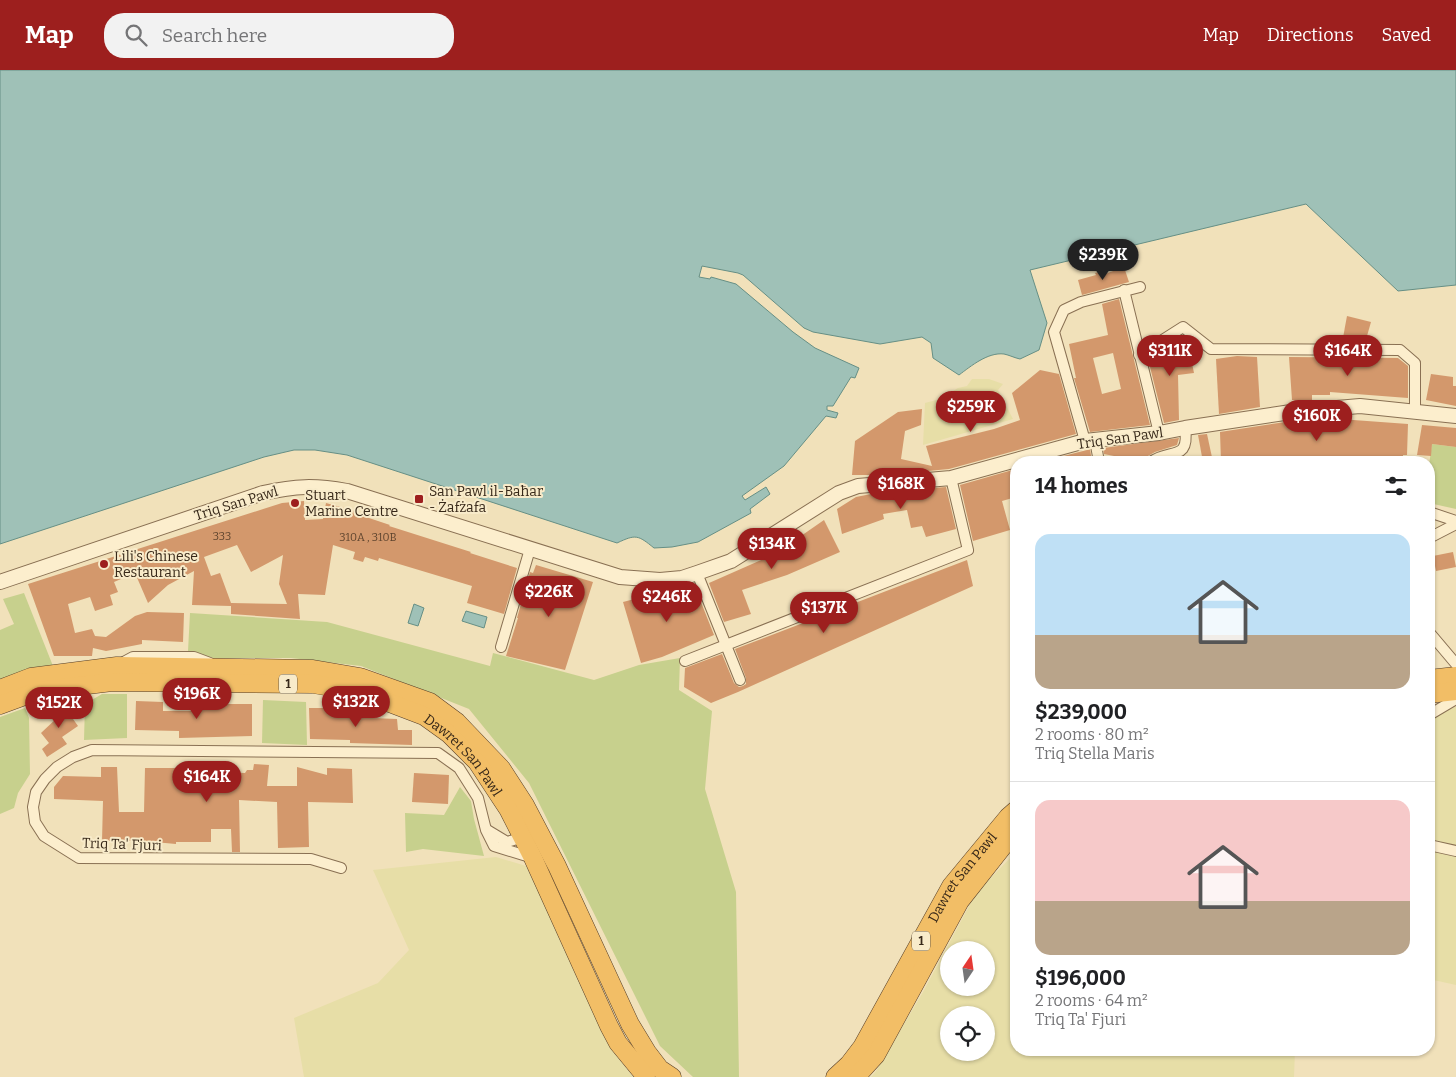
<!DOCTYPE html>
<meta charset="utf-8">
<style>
body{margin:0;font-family:Bitter,serif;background:#f2f2f2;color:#202124;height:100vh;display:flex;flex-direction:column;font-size:19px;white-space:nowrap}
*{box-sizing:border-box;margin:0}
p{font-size:16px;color:#757577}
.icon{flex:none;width:28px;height:28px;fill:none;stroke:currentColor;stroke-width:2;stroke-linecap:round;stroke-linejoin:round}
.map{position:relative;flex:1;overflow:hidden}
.side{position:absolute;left:1010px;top:386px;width:425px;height:600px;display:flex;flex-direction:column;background:#fff;border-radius:20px;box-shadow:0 1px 4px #0004}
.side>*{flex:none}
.needle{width:32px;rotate:13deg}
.buttons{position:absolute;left:940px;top:871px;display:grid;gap:10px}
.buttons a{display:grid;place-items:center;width:55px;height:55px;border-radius:50%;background:#fff;box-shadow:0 1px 4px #0004;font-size:25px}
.price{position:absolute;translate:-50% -42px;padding:0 11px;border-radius:18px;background:#9d1f1e;color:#fff;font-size:16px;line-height:32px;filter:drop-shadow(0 1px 2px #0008)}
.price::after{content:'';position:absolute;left:50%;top:30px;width:15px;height:11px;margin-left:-8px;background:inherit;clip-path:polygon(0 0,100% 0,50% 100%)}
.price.selected{background:#222;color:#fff}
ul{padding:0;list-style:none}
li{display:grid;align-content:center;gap:10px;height:265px;padding:0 25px}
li+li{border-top:1px solid #e0e0e0}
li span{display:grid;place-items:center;height:155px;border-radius:15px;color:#555}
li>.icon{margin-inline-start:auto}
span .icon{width:90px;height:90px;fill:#fffc;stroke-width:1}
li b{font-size:21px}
h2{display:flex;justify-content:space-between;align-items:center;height:60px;padding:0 25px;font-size:21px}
header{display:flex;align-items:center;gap:30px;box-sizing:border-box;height:70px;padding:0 25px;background:#9d1f1e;color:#fff}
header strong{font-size:24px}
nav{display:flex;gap:28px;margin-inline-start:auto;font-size:18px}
.search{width:350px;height:45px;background:#f2f2f2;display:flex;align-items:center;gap:12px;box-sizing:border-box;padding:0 18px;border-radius:20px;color:#757577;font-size:19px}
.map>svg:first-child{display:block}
.farmland{fill:#e7dea7;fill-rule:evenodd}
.green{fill:#c7d08d}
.water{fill:#9fc1b7;stroke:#668f85}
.building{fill:#d3986c;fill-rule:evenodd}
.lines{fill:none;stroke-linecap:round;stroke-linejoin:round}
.minor-casing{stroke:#897053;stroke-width:12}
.tertiary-casing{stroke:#897053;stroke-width:16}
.trunk-casing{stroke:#563e28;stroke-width:19}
.minor{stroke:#fceecd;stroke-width:10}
.tertiary{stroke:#fceecd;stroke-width:14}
.trunk{stroke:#f2be66;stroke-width:18}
.poi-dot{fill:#9d1f1e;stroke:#f8ebca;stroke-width:2}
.labels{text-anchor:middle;stroke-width:4;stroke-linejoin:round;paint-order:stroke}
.number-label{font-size:11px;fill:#5e442e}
.shield{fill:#f8ebca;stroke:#71624e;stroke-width:1}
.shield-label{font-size:12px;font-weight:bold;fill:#372819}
.street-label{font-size:14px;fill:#372819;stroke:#f8ebca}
.poi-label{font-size:14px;fill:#372819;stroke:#f8ebca;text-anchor:start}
</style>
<header>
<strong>Map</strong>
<div class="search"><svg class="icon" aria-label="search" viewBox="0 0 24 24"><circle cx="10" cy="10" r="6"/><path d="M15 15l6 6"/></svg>Search here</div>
<nav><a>Map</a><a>Directions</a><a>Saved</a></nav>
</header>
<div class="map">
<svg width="1456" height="1007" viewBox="0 0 1456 1007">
<rect width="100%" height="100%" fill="#f1e1ba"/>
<g class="farmland">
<path d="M 972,309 L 989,309 L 1003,314 L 998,320 L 1013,349 L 923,375 L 925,333 L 940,329 L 958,318 L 967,316 Z"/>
<path d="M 1456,637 L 1456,915 L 1429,909 L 1429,640 Z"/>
<path d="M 1016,782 L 1016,980 L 1295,980 L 1294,1007 L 871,1007 L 876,1001 L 923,922 L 976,823 ZM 949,880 L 986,880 L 986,918 L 949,918 ZM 949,945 L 986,945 L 986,982 L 949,982 Z"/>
<path d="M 496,787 L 526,796 L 618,987 L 633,1007 L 304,1007 L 294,948 L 378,913 L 409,880 L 373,800 Z"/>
</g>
<g class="green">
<path d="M 1432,374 L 1456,377 L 1456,439 L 1429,433 L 1429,395 Z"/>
<path d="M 24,523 L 53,596 L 0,611 L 0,560 L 14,554 L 3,529 Z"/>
<path d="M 190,543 L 327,552 L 490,596 L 493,583 L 594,610 L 639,595 L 680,588 L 679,620 L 712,641 L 705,719 L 736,822 L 739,1007 L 693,1007 L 660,976 L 529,713 L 469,639 L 361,596 L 291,588 L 213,588 L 188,581 Z"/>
<path d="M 102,624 L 127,624 L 127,668 L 84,670 L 85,634 Z"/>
<path d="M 263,630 L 306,632 L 307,675 L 262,673 Z"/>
<path d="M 25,638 L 29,648 L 30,704 L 18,723 L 14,738 L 0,744 L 0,647 Z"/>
<path d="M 460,717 L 471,731 L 474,749 L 484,786 L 423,779 L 406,782 L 405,743 L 444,745 Z"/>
</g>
<g class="water">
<path d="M 0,0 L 1456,0 L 1456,215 L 1398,221 L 1306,134 L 1030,200 L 1047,253 L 1039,280 L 1020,289 C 1015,288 1009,285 1004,284 C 988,282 971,296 959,305 L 933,288 L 931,273 L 922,267 L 880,274 L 813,262 L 804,258 L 743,205 L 738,203 L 702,196 L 699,207 L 710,209 L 711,207 L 736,214 L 793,262 L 815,278 L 859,298 L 855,308 L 851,307 L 833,336 L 827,336 L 827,340 L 838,343 L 836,348 L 826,346 L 784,396 L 742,426 L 745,430 L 766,417 L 770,424 L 750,439 L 751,443 L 698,472 L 672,477 L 654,478 C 638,465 636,464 617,473 L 347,385 L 315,380 L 294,380 L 264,387 L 0,474 Z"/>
<path d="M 414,534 L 424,538 L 418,556 L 408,553 Z"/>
<path d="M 466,541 L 487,547 L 484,558 L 462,551 Z"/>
</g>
<g class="building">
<path d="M 1124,197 L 1129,212 L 1082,225 L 1078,210 L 1096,205 L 1095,203 L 1104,201 L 1105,204 Z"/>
<path d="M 1119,229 L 1150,355 L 1090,362 L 1074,308 L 1076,308 L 1069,274 L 1108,265 L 1102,234 ZM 1113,283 L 1121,319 L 1102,324 L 1093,288 Z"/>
<path d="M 1347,246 L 1371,252 L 1365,273 L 1342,273 Z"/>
<path d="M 1187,269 L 1194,303 L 1178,305 L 1179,350 L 1164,353 L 1148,289 L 1164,278 Z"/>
<path d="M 1237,286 L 1257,287 L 1260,337 L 1219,344 L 1216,289 Z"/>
<path d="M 1289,287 L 1398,288 L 1408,296 L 1408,328 L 1330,322 L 1330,325 L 1312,325 L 1312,330 L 1292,330 Z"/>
<path d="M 1040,300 L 1059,304 L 1076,364 L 949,399 L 885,405 L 852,405 L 855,371 L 898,342 L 922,339 L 921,355 L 905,361 L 901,389 L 932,396 L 926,376 L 994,359 L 1020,350 L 1012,323 Z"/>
<path d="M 1431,304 L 1453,307 L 1453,316 L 1456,316 L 1456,336 L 1426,330 Z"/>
<path d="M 1326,348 L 1408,354 L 1407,385 L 1403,385 L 1403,391 L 1395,392 L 1221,392 L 1220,362 L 1292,351 Z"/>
<path d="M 1422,355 L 1456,358 L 1456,377 L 1432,374 L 1431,386 L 1417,385 Z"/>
<path d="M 1207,364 L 1213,392 L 1203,392 L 1198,365 Z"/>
<path d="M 1179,368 L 1177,375 L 1155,382 L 1139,391 L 1104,384 L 1103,378 Z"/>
<path d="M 1090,379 L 1092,392 L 1040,392 L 1087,380 Z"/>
<path d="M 1016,399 L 1016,427 L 1002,431 L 1010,460 L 973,471 L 960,415 Z"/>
<path d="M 946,417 L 956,459 L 926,467 L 922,456 L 911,458 L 907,440 L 883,444 L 884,449 L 842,464 L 837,439 L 856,427 L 876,423 Z"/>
<path d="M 304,431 L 305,450 L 323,449 L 326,433 L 355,441 L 354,443 L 390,455 L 389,456 L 471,482 L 470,483 L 517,498 L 504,544 L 467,533 L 472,516 L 379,488 L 378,491 L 365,487 L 363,492 L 353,489 L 355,482 L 333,475 L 325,525 L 298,524 L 300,549 L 231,544 L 231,536 L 192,535 L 194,501 L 168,515 L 148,533 L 135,503 L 114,512 L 118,522 L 110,525 L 113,535 L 95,541 L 90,527 L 68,534 L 75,563 L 92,559 L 95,566 L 106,567 L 135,546 L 147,542 L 184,543 L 183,572 L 142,570 L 142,574 L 106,581 L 93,578 L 92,586 L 54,586 L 28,514 L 282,433 ZM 237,475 L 251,502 L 283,485 L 279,514 L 287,534 L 231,533 L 220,503 L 211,506 L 204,487 Z"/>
<path d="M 824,450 L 840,482 L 787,505 L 742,520 L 751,544 L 724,552 L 709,513 L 775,484 Z"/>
<path d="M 1453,482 L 1456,497 L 1436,501 L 1433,486 Z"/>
<path d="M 967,490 L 973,516 L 738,622 L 711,633 L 684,617 L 685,598 L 722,584 L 734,613 L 739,617 L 743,616 L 746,614 L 746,608 L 735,579 Z"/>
<path d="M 536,495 L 593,512 L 565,600 L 506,586 L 518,548 L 517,548 L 530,502 L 533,503 Z"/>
<path d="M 695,517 L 714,565 L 662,587 L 641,593 L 623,532 L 654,524 L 655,528 Z"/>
<path d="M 67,630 L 73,638 L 68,642 L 78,656 L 62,667 L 67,674 L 47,687 L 42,679 L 49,673 L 41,663 L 58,647 L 52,640 Z"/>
<path d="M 194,630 L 212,631 L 212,634 L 252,634 L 252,666 L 179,668 L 179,661 L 135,660 L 136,631 L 163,632 L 163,641 L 194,641 Z"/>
<path d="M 309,638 L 347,638 L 347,647 L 397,649 L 398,660 L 412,660 L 412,675 L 350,673 L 350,670 L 310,669 Z"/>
<path d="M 254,694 L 269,695 L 267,716 L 297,716 L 297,697 L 327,705 L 327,698 L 352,699 L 353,733 L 308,732 L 309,777 L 278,778 L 277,732 L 239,730 L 240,782 L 232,782 L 231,759 L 211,759 L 211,772 L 176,772 L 176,774 L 143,771 L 102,771 L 103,731 L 54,729 L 54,717 L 63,706 L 101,707 L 101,697 L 117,697 L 119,742 L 144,742 L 145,698 L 224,698 L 224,702 L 245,703 L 247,700 L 253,700 Z"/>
<path d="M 414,703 L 449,705 L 448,734 L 412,732 Z"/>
</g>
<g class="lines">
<defs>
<g id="minor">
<path d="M 1124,220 L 1159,363"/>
<path d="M 1139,285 L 1183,257 L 1211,279 L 1400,280 L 1415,293 L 1415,341"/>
<path d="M 1095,370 L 1099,392"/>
<path d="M 1085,371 L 1054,262 L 1064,240 L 1081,232 L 1140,217"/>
<path d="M 1151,392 C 1170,378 1190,392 1185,358"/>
<path d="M 1429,442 L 1456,451"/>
<path d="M 1429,468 L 1456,454"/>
<path d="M 697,503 L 740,610"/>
<path d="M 1429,562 L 1456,594"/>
<path d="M 501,577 L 530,479"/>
<path d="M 685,591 L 968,480 L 951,408"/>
<path d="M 120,594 L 133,587 L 194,587 L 210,593"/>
<path d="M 1429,645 L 1456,629"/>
<path d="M 487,760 L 507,772 L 517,769 L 518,760"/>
<path d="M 1429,775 L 1456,781"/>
<path d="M 341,798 L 311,789 L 79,788 L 44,766 L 35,752 L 33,737 L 36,722 L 45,709 L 57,697 L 73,687 L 92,680 L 438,683 L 459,698 L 478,728 L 486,760 L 494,776 L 533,788"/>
</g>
<path id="tertiary" d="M 0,512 L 263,423 C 296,416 314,415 347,421 L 620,507 L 660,510 L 682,508 L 697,503 L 731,491 L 839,423 L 858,416 L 951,408 L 1085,371 L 1159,363 L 1185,358 L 1291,342 L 1360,336 L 1456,346"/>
<g id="trunk">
<path d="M 1429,609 L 1456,606"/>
<path d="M 0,619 L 31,607 L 117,596 L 313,599 L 360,607 L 430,632 L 457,652 L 501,698 L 525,735 L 557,796 L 630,954 L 647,982 L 660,999 L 672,1007"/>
<path d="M 1429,624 L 1456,621"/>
<path id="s1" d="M 0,635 L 38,621 L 112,612 L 313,614 L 361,622 L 424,646 L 449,664 L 477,692 L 508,739 L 533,788 L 609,956 L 618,973 L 646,1007"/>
<path id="s2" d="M 835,1007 L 849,994 L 862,977 L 951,816 L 1008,747 L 1016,740"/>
<path d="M 856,1007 L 876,985 L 960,831 L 1016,760"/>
</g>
</defs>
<use href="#minor" class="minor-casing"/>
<use href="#tertiary" class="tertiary-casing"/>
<use href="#trunk" class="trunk-casing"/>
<use href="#minor" class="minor"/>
<use href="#tertiary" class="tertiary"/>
<use href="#trunk" class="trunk"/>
</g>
<g class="poi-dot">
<rect x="414" y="424" width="10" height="10" rx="2.5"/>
<circle cx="295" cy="433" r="5"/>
<circle cx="104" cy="494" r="5"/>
</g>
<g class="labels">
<g class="number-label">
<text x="222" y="470">333</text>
<text x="368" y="471">310A , 310B</text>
</g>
<g class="shield">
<rect x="279" y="604.5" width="18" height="19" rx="4"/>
<rect x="912" y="861.5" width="18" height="19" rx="4"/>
</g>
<g class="shield-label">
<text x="288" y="618">1</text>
<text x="921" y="875">1</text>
</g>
<g class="street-label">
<text transform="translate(1120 368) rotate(-8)" y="5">Triq San Pawl</text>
<text transform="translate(236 433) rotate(-17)" y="5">Triq San Pawl</text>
<text dy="5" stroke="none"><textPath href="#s1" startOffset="488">Dawret San Pawl</textPath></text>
<text transform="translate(122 774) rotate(2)" y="5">Triq Ta' Fjuri</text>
<text dy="5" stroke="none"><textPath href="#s2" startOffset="238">Dawret San Pawl</textPath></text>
</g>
<g class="poi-label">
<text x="429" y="426">San Pawl il-Baħar<tspan x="429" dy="16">- Żafżafa</tspan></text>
<text x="305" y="430">Stuart<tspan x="305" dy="16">Marine Centre</tspan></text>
<text x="114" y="491">Lili's Chinese<tspan x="114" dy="16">Restaurant</tspan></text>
</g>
</g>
</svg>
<div class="buttons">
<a><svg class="needle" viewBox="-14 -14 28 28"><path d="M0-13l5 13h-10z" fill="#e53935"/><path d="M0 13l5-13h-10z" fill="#757577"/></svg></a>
<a><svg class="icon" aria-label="locate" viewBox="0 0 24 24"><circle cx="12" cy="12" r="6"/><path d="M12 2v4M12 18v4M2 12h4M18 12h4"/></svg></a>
</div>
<b class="price selected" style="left:1103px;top:211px">$239K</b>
<b class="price" style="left:1170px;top:307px">$311K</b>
<b class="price" style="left:1348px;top:307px">$164K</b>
<b class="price" style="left:971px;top:363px">$259K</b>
<b class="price" style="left:1317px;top:372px">$160K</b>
<b class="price" style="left:901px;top:440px">$168K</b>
<b class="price" style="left:772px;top:500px">$134K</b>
<b class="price" style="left:549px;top:548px">$226K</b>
<b class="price" style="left:667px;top:553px">$246K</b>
<b class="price" style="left:824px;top:564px">$137K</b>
<b class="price" style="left:197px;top:650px">$196K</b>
<b class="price" style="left:356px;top:658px">$132K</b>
<b class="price" style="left:59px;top:659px">$152K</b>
<b class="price" style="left:207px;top:733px">$164K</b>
<section class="side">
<h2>14 homes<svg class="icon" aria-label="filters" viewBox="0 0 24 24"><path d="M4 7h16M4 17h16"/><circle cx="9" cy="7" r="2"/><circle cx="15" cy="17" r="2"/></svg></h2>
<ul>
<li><span style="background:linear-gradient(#bfe0f5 65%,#b9a48a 0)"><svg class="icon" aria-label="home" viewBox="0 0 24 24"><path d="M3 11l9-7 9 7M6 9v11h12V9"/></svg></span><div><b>$239,000</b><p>2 rooms · 80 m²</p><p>Triq Stella Maris</p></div></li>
<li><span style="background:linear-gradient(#f6c9c9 65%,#b9a48a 0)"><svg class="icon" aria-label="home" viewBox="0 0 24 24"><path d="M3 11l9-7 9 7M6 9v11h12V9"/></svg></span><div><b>$196,000</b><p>2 rooms · 64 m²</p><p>Triq Ta' Fjuri</p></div></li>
</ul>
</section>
</div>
